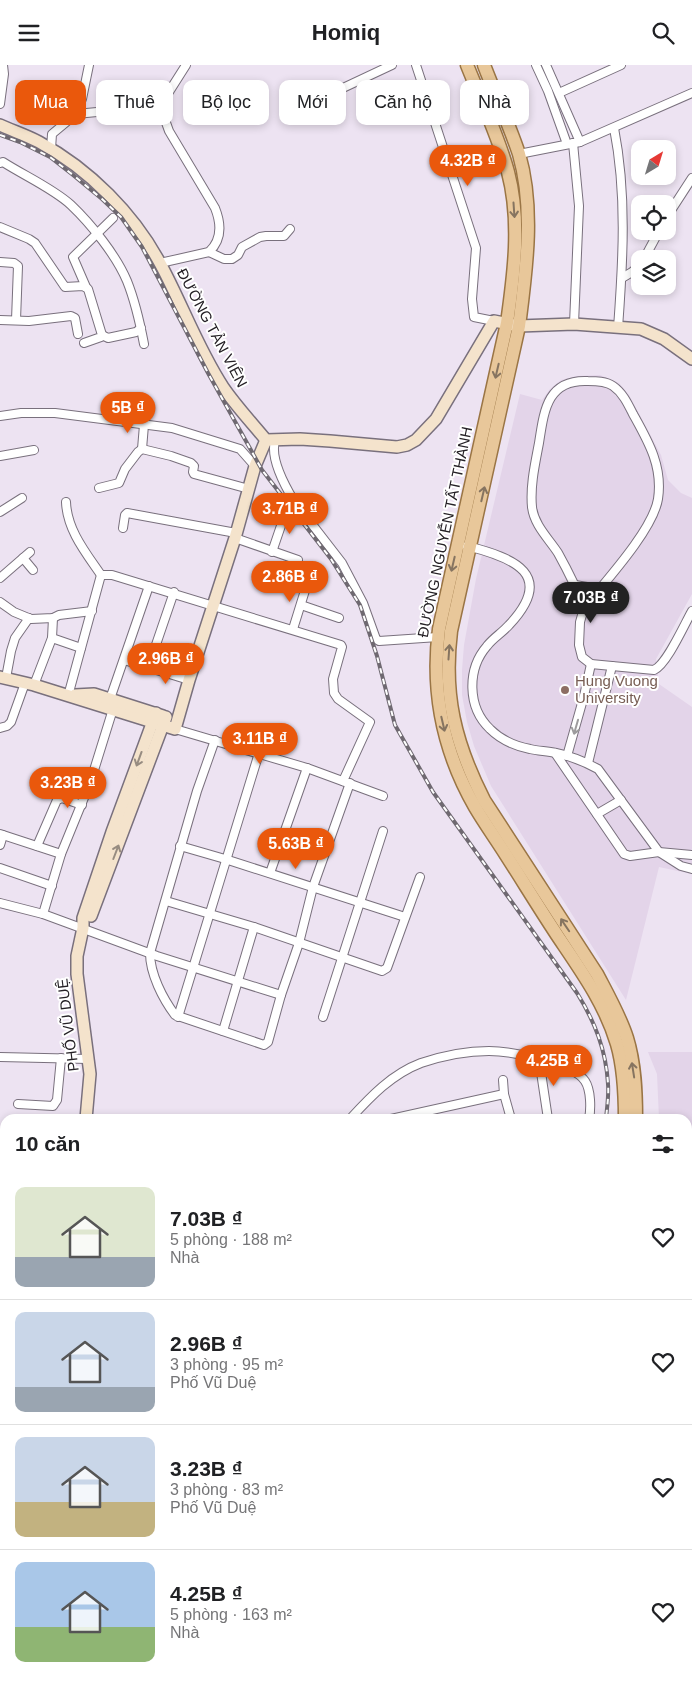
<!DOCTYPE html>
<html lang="vi">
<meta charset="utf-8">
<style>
body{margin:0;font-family:Helvetica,sans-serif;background:#f2f2f2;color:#202124;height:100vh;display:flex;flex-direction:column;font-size:19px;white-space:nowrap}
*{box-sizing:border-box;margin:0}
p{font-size:16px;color:#757577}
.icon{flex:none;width:28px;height:28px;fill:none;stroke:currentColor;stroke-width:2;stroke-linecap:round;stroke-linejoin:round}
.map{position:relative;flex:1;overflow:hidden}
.panel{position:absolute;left:0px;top:1049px;width:692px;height:571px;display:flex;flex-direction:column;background:#fff;border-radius:15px 15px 0 0;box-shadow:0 2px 8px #0003}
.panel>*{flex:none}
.banner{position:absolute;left:15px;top:15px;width:662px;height:45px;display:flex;gap:10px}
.needle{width:32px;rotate:38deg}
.tools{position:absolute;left:631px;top:75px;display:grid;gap:10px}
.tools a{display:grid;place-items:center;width:45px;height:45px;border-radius:10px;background:#fff;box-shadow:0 2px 8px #0003;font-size:25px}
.price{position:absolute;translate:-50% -42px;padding:0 11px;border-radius:18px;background:#ea580c;color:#fff;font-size:16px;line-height:32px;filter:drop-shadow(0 1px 2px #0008)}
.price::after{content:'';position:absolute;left:50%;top:30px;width:15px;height:11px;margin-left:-8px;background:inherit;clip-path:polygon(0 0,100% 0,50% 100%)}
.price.active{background:#222;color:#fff}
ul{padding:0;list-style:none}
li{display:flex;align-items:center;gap:15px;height:125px;padding:0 15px}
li+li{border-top:1px solid #e0e0e0}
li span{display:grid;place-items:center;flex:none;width:140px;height:100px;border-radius:10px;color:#555}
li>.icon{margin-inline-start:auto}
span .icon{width:60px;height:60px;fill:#fffc;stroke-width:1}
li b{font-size:21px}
h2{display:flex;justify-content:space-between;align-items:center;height:60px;padding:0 15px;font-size:21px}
.pill{padding:0 18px;border-radius:10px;background:#fff;box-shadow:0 2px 8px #0003;font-size:18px;line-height:45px}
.pill.active{background:#ea580c;color:#fff}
header{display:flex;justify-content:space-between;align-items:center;height:65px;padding:0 15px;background:#fff;font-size:22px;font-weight:800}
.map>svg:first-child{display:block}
.built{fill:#e3d4e9}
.water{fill:url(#water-rules)}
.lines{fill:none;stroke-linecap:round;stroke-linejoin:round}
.street-casing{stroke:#79707d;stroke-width:10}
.secondary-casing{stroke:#79707d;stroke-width:14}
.primary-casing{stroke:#9a7545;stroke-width:15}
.street{stroke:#fff;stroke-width:8}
.secondary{stroke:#f4e3cc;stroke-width:11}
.primary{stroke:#e8c79a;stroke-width:12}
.rail-casing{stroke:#6f6971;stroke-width:4}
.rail{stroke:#fff;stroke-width:2;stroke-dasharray:5.5;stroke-linecap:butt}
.oneway{stroke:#867460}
.oneway2{stroke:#9d9b9d}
.oneway3{stroke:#978c81}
.education-dot{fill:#8d6e63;stroke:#fff;stroke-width:2}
.labels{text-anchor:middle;stroke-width:4;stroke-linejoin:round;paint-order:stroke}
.street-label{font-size:15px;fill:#252126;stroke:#fff}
.education-label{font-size:15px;fill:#785e54;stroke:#fff;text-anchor:start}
</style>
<header><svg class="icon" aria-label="menu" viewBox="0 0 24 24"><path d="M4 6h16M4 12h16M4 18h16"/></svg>Homiq<svg class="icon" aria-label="search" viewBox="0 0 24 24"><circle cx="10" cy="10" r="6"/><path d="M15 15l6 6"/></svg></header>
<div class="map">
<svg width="692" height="1619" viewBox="0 0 692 1619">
<defs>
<pattern id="water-rules" width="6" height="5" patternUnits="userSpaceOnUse" patternTransform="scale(1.25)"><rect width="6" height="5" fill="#399fce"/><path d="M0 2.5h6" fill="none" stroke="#3081a7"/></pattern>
</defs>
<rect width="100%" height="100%" fill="#ede3f2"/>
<g class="built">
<path d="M 600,310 L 619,318 L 629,330 L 661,390 L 668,415 L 681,428 L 692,433 L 692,529 L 656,594 L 659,619 L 692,642 L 692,809 L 659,802 L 626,935 L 491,721 L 474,681 L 467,657 L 462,630 L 462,605 L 464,580 L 476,514 L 520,329 L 542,335 L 550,324 L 561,315 L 577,311 Z"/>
<path d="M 648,987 L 692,987 L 692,1091 L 688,1089 L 688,1054 L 659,1054 L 657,1009 Z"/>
<path d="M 0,1209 L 5,1211 L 5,1313 L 0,1313 Z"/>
<path d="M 0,1332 L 5,1332 L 5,1415 L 0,1413 Z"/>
</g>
<path class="water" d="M 0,1570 L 5,1572 L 5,1615 L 121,1615 L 131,1619 L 0,1619 Z"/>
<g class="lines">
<defs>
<g id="street">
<path d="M 416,0 L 476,183 L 472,234 L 474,252 L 494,256"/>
<path d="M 536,0 L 548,26 L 567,79"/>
<path d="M 546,0 L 580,77"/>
<path d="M 559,28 L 621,0"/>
<path d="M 328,30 L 392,0"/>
<path d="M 0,39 L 4,9 L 3,0"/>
<path d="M 160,41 L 169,66 L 215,143 C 221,158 223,174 209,187 L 160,198"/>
<path d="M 76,49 L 82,34 L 89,0"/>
<path d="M 614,63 C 627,129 623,196 618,263"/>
<path d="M 573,78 L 579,141 L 574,259"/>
<path d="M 51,84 L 52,69 L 76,49 L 160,41 L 186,0"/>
<path d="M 519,89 L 580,77 L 692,28"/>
<path d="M 0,98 L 3,97 C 23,110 54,124 71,140 C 91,159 116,190 127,216 C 135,236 140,258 144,279"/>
<path d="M 452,108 L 504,93"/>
<path d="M 668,150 L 692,113"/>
<path d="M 0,162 L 29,174 L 35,178 L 65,222 L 83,221 L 88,224 L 102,270 L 101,272 L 84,278"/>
<path d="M 209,187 L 224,194 L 232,194 L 238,190 L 242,182 L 260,172 L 266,171 L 284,171 L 290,164"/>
<path d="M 644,194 L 659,166"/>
<path d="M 0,197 L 14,198 L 18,201 L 16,255"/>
<path d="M 622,213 L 632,207 L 640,200"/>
<path d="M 86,222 L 73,192 L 113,153"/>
<path d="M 0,255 L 29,256 L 71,251 L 75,253 L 78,269"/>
<path d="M 102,270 L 108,273 L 136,267 L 141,263"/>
<path d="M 0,351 L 21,348 L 55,348 L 172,363 L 240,384 L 255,401"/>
<path d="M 275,376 C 270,393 285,421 294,436 L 342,498 L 363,538 L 376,574 L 379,576 L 438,572"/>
<path d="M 142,384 L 144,360"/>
<path d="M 0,391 L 34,385"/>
<path d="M 99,423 L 119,418 L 125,404 L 138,387 L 142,384 L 171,391 L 191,398 L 194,401 L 193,407 L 194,409 L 249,424"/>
<path d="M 66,437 C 67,465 86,488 101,510"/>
<path d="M 0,447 L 22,433"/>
<path d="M 123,463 L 125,450 L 127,448 L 236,468"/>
<path d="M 235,473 L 298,495"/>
<path d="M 467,481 C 515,493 556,510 509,560 C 502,568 493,573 487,581 C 467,604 467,642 490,664 C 500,674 515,681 530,684 C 538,686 547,686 556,688 C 571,691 585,697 598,704 L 659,787 L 681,801 L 692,804"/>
<path d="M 272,487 L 286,446"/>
<path d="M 23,493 L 33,505"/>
<path d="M 0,513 L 30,487"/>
<path d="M 575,520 L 599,524"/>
<path d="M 0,537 L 14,547 L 31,554 L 53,553 L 59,550 L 92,546"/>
<path d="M 301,540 L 339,553"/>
<path d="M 584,543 C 577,524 568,506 558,488 C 549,474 534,460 532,442 C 530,421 535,399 539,378 C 544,346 547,314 588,316 C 596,316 606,316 613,321 C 623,328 628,339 633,349 C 648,376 663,401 658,434 C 653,465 605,517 584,543 L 580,557 L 579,580 L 582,592 L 591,599 L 654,605 C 667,599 684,560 692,546"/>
<path d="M 293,564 L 307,519"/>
<path d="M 52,573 L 81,583"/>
<path d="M 124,595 L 189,615"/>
<path d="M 148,603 L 174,527"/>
<path d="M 6,613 L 11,586 L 15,573 L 29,553"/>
<path d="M 34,620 L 52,573 L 53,553"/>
<path d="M 68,631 L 101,510 L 112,510 L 341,580 L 342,582 L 333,614 L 334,628 L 338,634 L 370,657 L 343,716"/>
<path d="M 584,631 L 603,636"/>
<path d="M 110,634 L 149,521"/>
<path d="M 0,663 L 7,661 L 11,657 L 25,618"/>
<path d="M 175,664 L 307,703 L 383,731"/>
<path d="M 215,675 L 197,726 L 150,888 C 150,909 163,934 175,950 L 264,980 L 268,977 L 281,930 L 299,878 L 313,822 L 350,718"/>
<path d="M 555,688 L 624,789 L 630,791 L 659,787 L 692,790"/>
<path d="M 567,691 L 584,631 L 591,599"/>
<path d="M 588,698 L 612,601"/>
<path d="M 597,749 L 621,735"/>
<path d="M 0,769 L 61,789"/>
<path d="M 0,780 L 3,770"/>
<path d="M 37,781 L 57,735 L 62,733 L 82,740"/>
<path d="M 180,781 L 225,794 L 405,852"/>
<path d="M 0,803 L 52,821"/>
<path d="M 270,808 L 307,703"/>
<path d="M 166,836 L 254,862 L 382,906 L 387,903 L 420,812"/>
<path d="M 0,838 L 43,849 L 157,891 L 281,930"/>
<path d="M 43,849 L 61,789 L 90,718 L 113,644"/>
<path d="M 178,952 L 259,688"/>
<path d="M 323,952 L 383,766"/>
<path d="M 223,966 L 254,862"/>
<path d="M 0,992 L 88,994"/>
<path d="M 539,994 L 548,1054"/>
<path d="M 504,1029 L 511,1054"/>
<path d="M 18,1039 L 53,1041 L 57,1035 L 61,993"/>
<path d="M 350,1054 C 371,1031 392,1009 421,998 C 442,991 466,986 489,986 C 510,986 573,998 585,1016 C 591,1025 591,1044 589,1054"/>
<path d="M 391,1054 L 504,1029 L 503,1015"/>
<path d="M 0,1094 L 5,1097"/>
<path d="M 0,1130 L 5,1130"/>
<path d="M 688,1138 L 692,1138"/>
<path d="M 0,1150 L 4,1150"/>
<path d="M 688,1167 L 692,1167"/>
<path d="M 688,1203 L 692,1202"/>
<path d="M 688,1236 L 692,1249"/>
<path d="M 0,1302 L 0,1284"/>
<path d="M 688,1386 L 692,1386"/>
<path d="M 0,1417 L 5,1419"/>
<path d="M 688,1426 L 692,1426"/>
<path d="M 0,1443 L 5,1434"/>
<path d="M 688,1471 L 692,1471"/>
<path d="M 688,1540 L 692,1540"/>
<path d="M 0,1552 L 5,1555"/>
<path d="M 142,1615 L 152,1619"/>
<path d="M 211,1615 L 243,1619"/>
<path d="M 480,1615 L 482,1619"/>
<path d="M 174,1619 L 178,1615"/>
<path d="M 254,1619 L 255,1615"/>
<path d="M 327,1619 L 346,1615"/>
</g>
<g id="secondary">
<path d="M 0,60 C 13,66 26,70 39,77 C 89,104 134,149 161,200 C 182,239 198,284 223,322 C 236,341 252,358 266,375 L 300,374 L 330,376 L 397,382 L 407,380 L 416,375 L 436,354 L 494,256 L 519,261 L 574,259 L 641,264 L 664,274 L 692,294"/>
<path d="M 0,612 L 34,620 L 175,664 L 189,615 L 235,473 L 255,401 L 266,375"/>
<path d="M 75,630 L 94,629 L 163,651"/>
<path d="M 91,851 L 166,652"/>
<path d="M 86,1054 L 90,1009 L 77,909 L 77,891 L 83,863 L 83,853 L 112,767 L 156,648"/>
<path d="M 0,1325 L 5,1325"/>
<path d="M 688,1332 L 692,1332"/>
</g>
<g id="primary">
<path d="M 467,0 C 481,35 498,70 508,107 C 521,156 514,209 507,258 L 439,564 C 431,627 444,688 475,742 C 485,759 496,774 506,790 C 524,818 541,846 559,873 C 582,907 605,939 617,979 C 624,1003 625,1029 625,1054"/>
<path d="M 484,0 C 495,29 509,59 519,89 C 535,144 526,206 519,261 L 451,566 C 443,630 455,678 484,735 L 597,909 C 608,930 620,951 627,973 C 635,999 636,1027 636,1054"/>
<path d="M 606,1619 L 606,1615"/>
<path d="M 617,1619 L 617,1615"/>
</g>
</defs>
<use href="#street" class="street-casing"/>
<use href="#secondary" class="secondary-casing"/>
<use href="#primary" class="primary-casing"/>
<use href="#street" class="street"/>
<use href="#secondary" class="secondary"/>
<use href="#primary" class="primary"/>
<defs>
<g id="rail">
<path d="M 0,70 L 20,77 L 50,92 L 73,110 L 102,134 L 121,152 L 142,182 L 208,308 L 262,405 L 331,494 L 360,540 L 377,591 L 395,660 L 433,727 L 577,928 C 595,957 606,985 608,1019 C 609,1030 607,1042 606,1054"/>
<path d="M 590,1619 L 590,1615"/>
</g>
</defs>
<use href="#rail" class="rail-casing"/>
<use href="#rail" class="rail"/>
</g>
<defs><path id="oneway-shaft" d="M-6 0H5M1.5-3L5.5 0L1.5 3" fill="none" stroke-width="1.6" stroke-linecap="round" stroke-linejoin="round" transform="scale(1.25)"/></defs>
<g class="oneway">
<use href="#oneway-shaft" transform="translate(514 145) rotate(86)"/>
<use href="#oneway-shaft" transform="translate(497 306) rotate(103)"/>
<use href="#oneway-shaft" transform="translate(483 429) rotate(-77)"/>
<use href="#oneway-shaft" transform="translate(453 499) rotate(103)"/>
<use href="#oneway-shaft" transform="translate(449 587) rotate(-86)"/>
<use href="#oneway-shaft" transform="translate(443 659) rotate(77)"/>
<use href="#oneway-shaft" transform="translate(565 860) rotate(-124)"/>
<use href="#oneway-shaft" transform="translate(633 1005) rotate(-99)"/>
</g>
<use class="oneway2" href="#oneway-shaft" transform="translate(576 662) rotate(106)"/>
<g class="oneway3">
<use href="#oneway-shaft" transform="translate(139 694) rotate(110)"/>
<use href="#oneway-shaft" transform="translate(116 787) rotate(-69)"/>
</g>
<circle class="education-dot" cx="565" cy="625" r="5"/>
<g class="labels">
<g class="street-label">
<text transform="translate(212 263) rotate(62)" y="5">ĐƯỜNG TẢN VIÊN</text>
<text transform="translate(445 467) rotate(-78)" y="5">ĐƯỜNG NGUYỄN TẤT THÀNH</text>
<text transform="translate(68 960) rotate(-97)" y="5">PHỐ VŨ DUỆ</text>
</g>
<g class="education-label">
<text x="575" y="621">Hung Vuong<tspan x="575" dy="17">University</tspan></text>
</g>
</g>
</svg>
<div class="tools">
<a><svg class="needle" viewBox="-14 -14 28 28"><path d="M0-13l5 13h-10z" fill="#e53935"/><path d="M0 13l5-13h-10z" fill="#757577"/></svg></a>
<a><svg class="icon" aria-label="locate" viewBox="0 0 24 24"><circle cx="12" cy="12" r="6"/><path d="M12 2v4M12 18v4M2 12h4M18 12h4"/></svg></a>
<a><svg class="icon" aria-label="layers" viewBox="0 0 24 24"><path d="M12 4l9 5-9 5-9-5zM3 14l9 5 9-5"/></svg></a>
</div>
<b class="price" style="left:468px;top:122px">4.32B ₫</b>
<b class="price" style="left:128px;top:369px">5B ₫</b>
<b class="price" style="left:290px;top:470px">3.71B ₫</b>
<b class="price" style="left:290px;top:538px">2.86B ₫</b>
<b class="price active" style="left:591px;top:559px">7.03B ₫</b>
<b class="price" style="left:166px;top:620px">2.96B ₫</b>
<b class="price" style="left:260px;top:700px">3.11B ₫</b>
<b class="price" style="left:68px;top:744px">3.23B ₫</b>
<b class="price" style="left:296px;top:805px">5.63B ₫</b>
<b class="price" style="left:554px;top:1022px">4.25B ₫</b>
<div class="banner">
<a class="pill active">Mua</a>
<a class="pill">Thuê</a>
<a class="pill">Bộ lọc</a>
<a class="pill">Mới</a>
<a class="pill">Căn hộ</a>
<a class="pill">Nhà</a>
</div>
<section class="panel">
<h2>10 căn<svg class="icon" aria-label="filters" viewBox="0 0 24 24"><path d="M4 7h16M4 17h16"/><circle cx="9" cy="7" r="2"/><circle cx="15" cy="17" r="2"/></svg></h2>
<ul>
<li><span style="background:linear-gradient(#dfe7d0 70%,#9aa5b1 0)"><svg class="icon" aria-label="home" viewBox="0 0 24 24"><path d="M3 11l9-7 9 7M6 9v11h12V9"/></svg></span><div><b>7.03B ₫</b><p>5 phòng · 188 m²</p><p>Nhà</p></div><svg class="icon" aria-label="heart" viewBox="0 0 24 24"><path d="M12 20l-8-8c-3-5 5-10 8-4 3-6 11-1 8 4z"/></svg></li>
<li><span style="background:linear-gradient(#c9d6e8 75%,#9aa5b1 0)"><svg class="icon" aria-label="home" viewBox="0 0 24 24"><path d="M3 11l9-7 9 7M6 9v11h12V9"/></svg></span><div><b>2.96B ₫</b><p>3 phòng · 95 m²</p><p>Phố Vũ Duệ</p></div><svg class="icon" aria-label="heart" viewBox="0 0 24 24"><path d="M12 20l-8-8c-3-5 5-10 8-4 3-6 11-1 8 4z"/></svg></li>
<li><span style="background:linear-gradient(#c9d6e8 65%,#c2b280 0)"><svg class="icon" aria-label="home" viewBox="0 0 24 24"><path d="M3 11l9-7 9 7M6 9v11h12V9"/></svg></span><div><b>3.23B ₫</b><p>3 phòng · 83 m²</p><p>Phố Vũ Duệ</p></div><svg class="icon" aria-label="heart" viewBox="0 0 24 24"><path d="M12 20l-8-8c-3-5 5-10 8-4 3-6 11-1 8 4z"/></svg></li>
<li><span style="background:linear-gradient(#a9c7e8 65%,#8fb573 0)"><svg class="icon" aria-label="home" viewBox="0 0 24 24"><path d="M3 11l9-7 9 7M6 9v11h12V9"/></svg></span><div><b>4.25B ₫</b><p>5 phòng · 163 m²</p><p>Nhà</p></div><svg class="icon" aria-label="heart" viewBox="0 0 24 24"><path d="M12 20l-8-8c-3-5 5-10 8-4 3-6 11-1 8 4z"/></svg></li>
</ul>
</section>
</div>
